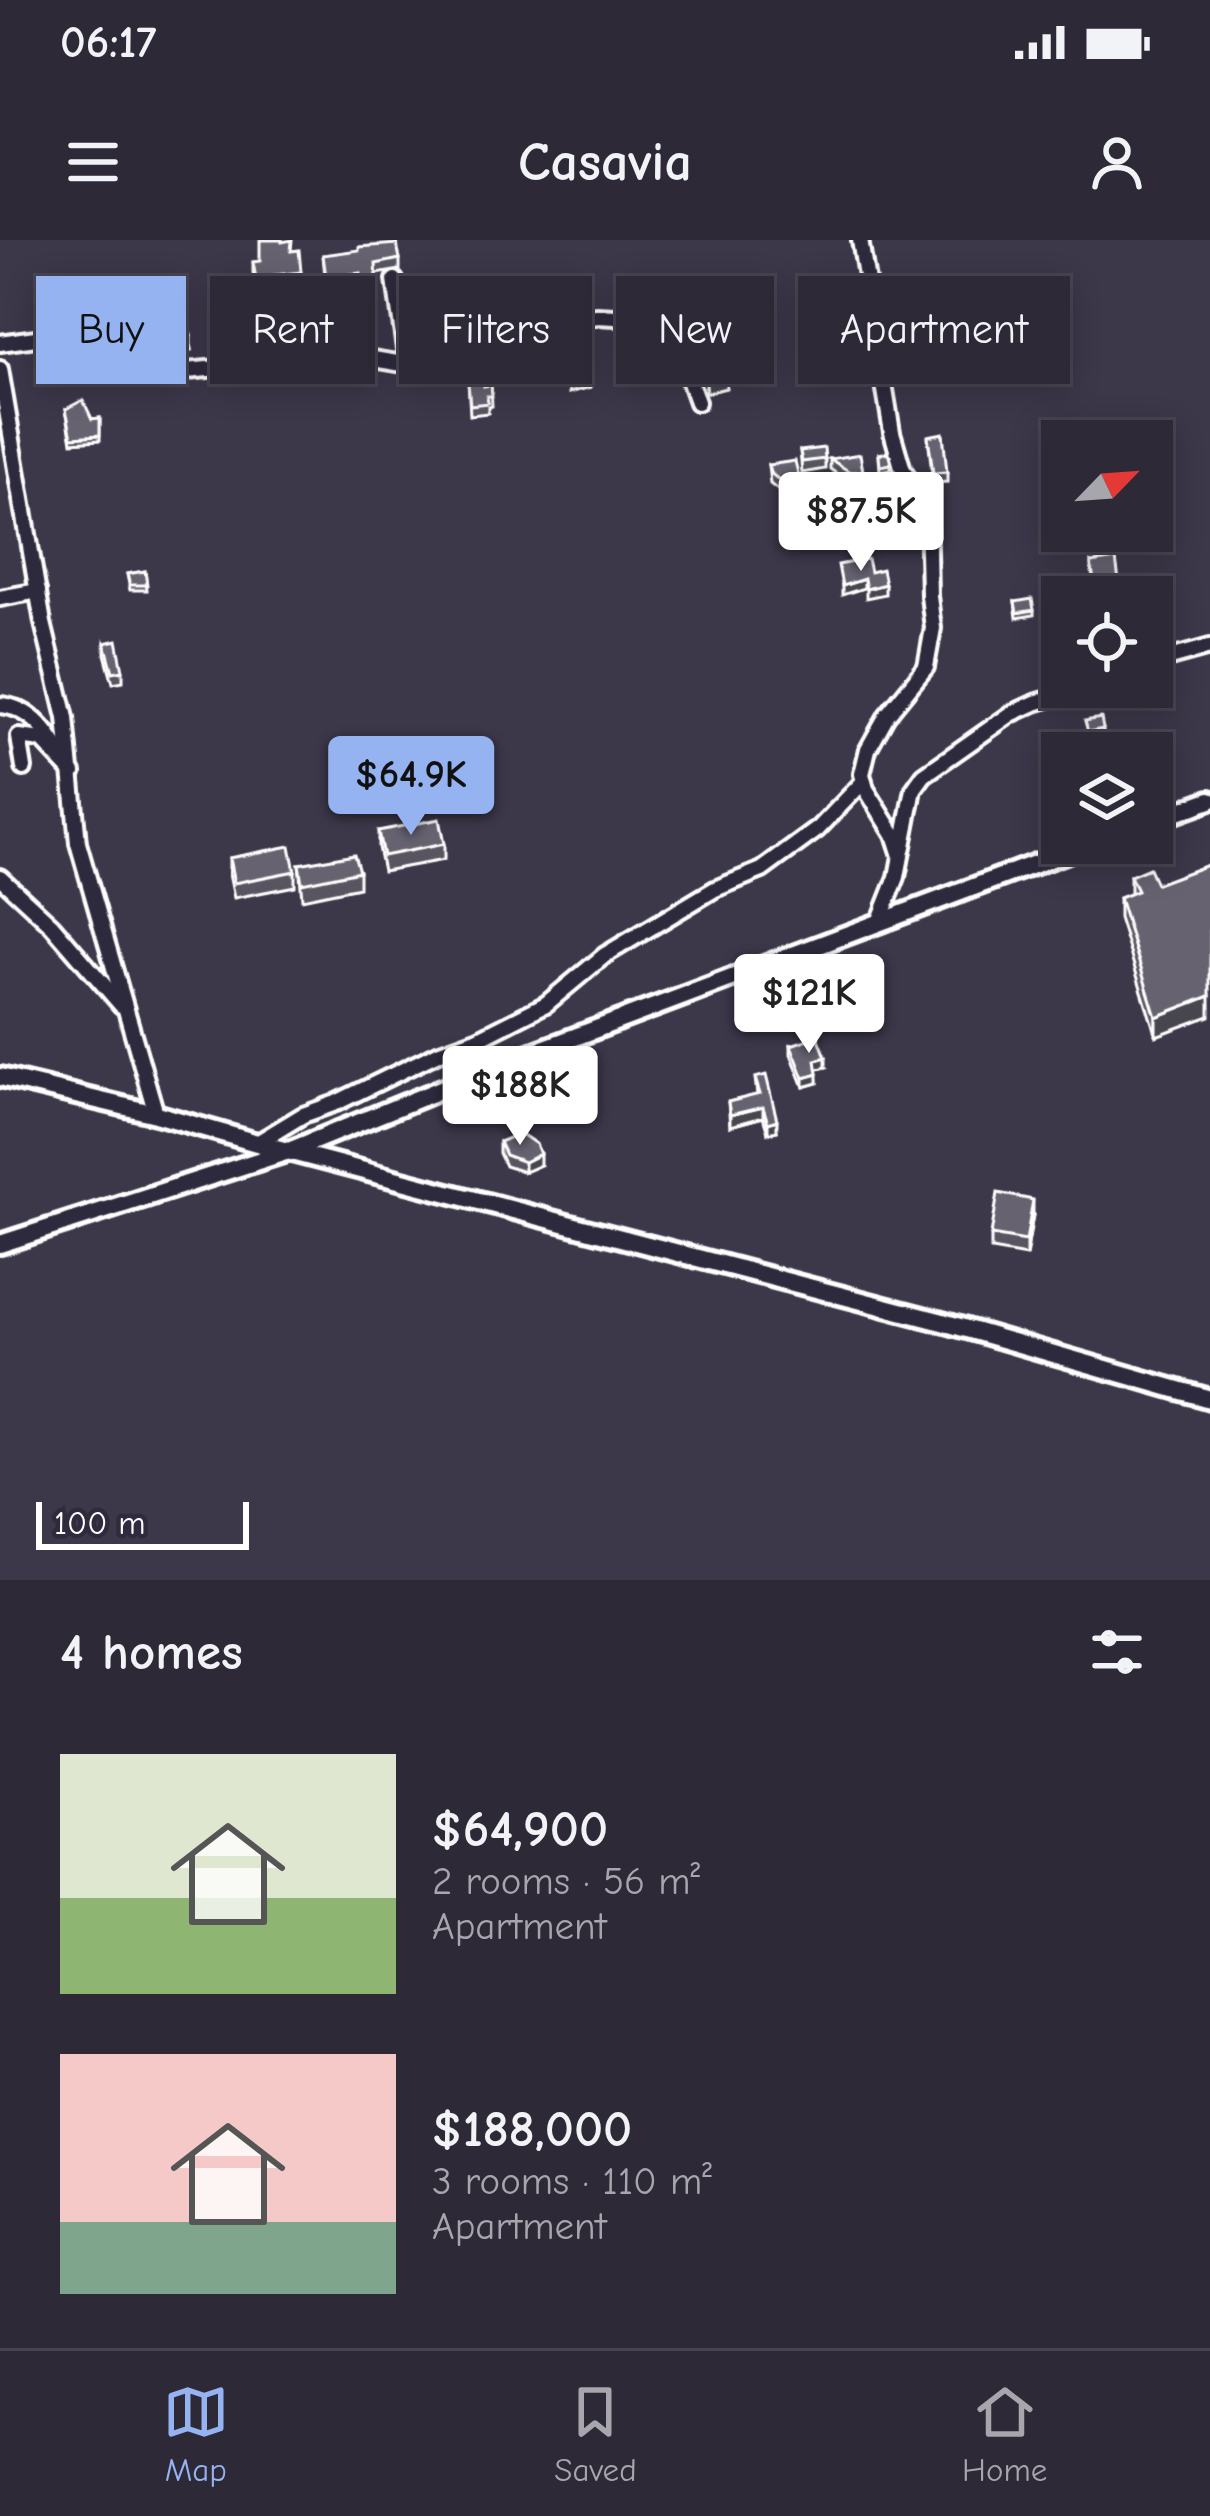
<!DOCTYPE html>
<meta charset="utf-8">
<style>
body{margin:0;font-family:"Comic Neue",sans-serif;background:#35313f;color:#f1f3f6;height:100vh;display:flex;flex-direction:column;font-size:45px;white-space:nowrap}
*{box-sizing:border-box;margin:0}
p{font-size:39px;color:#a7a6ad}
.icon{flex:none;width:66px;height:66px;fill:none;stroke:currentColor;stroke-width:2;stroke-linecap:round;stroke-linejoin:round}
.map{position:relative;height:1340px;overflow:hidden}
.sheet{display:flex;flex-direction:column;background:#2d2937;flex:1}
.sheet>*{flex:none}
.top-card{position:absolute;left:36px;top:36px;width:1140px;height:108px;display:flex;gap:24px}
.needle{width:78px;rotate:65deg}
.controls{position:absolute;left:1041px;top:180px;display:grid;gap:24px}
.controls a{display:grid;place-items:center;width:132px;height:132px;border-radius:0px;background:#2d2937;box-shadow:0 6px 30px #0003,0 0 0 3px #484552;font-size:60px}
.scale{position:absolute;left:36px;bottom:30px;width:213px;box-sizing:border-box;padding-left:12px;border:6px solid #fff;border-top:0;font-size:33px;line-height:42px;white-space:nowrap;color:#fff;-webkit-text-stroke:9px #2f2a3d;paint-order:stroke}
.price{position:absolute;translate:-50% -102px;padding:0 27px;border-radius:12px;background:#fff;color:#222;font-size:39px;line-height:78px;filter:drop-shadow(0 3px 6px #0008)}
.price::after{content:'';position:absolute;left:50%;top:72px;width:36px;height:27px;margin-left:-18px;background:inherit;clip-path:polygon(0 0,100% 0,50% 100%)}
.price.current{background:#95b2f1;color:#111}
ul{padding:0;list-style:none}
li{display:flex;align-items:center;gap:36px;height:300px;padding:0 60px}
li span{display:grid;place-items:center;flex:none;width:336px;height:240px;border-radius:0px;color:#555}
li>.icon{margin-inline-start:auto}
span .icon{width:144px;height:144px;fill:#fffc;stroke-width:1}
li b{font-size:51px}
h2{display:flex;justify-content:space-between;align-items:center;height:144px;padding:0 60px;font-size:51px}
.pill{padding:0 42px;border-radius:0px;background:#2d2937;box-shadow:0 6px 30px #0003,0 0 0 3px #484552;font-size:42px;line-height:108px}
.pill.current{background:#95b2f1;color:#111}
.status{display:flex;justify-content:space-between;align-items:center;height:84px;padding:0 60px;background:#2d2937;direction:ltr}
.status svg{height:33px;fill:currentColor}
header{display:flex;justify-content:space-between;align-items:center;height:156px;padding:0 60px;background:#2d2937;font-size:54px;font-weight:800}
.tab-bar{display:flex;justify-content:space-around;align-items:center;height:168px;border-top:3px solid #484552;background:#2d2937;font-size:33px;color:#a7a6ad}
.tab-bar a{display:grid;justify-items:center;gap:6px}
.tab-bar .current{color:#95b2f1}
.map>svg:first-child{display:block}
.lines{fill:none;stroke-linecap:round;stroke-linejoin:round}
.minor-casing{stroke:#fff;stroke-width:22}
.tertiary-casing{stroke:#fff;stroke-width:26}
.minor{stroke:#2f2a3d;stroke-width:14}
.tertiary{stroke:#2f2a3d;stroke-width:16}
.wall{fill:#585460;stroke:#fff;stroke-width:3}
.shaded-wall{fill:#47454e;stroke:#fff;stroke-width:3}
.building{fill:#666270;stroke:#fff;stroke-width:3}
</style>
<div class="status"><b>06:17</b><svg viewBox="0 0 49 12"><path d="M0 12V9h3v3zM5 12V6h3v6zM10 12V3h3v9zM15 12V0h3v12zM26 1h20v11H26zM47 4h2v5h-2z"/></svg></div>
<header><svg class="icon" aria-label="menu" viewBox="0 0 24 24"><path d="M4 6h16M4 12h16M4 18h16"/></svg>Casavia<svg class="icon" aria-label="person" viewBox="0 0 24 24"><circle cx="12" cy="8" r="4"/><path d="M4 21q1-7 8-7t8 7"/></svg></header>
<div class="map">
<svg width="1210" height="1340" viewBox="0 0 1210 1340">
<rect width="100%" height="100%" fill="#3c3749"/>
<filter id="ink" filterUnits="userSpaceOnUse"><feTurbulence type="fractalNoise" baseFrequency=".00833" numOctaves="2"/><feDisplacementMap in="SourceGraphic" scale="24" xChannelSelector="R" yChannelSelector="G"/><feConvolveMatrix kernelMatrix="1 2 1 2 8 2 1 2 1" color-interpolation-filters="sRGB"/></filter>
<g filter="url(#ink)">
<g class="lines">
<defs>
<g id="minor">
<path d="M 860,0 L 892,192 L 903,230 L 927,265 L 929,356 L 933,388 L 926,427 L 887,475 L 868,509 L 862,534 L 866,549 L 894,594 L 901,616 L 897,637 L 880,680"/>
<path d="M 395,40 L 407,123"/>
<path d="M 0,103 L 72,93 C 87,100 83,118 92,130 L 115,136 L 135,136 L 218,128 L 249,119 L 286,115 L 367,118 L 403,124 L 419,122 L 597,76 L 616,77 L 645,90 L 683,123 L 697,162"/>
<path d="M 0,129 L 43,383 L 66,478 L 78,603 L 156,874"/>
<path d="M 0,358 L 38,351"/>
<path d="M 1152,423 L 1210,407"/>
<path d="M 0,465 C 38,468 54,503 73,533 L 42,500 L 19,497 L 24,528"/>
<path d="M 902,611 L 914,549 L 924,535 L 1011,474 L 1035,463 L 1088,447"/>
<path d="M 0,637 L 52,685 L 121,765"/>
<path d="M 257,903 L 303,875 L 336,863 L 440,812 L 479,798 L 546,764 L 605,715 L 715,649 L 762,630 L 818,589 L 864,541"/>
</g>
<g id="tertiary">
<path d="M 1152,581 L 1210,560"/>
<path d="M 0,837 L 156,874 L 257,903 L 939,1081 L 1210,1159"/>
<path d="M 0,1004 L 289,911 L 503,824 L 1091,603"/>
</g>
</defs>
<use href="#minor" class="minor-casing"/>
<use href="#tertiary" class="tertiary-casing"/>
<use href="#minor" class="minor"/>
<use href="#tertiary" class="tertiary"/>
</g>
<g class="wall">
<path d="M 282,2 L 292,11 L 301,32 L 301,43 L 276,46 L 278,63 L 259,66 L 253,33 L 253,22 L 260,21 Z"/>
<path d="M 323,15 L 400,19 L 400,30 L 377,34 L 377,48 L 362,49 L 361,43 L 326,47 Z"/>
<path d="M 413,53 L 477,79 L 447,86 L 446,80 L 429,85 L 426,73 L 417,75 Z"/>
<path d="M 147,68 L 191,110 L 180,113 L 180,120 L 162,122 L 161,113 L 154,114 L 153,108 L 126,112 L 123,80 L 147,76 Z"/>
<path d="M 468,142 L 484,146 L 491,145 L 492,166 L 488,167 L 488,173 L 470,175 Z"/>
<path d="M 66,169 L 92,179 L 100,178 L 100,200 L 72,202 Z"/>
<path d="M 928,196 L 947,232 L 947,242 L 933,243 Z"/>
<path d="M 800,211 L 825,219 L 825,229 L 802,233 Z"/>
<path d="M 879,214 L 891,224 L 891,229 L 880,231 Z"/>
<path d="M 830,219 L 863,231 L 863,241 L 850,243 L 830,229 Z"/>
<path d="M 768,225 L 800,242 L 800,252 L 784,255 L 770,244 Z"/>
<path d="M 803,281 L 816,288 L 812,306 L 801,301 Z"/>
<path d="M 1091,323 L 1119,341 L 1119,352 L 1095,356 Z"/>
<path d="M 145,331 L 147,350 L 130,350 L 127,334 Z"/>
<path d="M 1015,362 L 1034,370 L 1034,375 L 1017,378 Z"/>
<path d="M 105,403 L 123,430 L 123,441 L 113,443 L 105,414 Z"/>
<path d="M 378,591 L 444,604 L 444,620 L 383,631 L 378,607 Z"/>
<path d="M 229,618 L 295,631 L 295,646 L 234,658 L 229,634 Z"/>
<path d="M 299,624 L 359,631 L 359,647 L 302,659 Z"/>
<path d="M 1130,636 L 1156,644 L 1156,796 L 1119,678 L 1119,658 L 1130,654 Z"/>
<path d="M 791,805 L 826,827 L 817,829 L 818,843 L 804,847 L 791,814 Z"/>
<path d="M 755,838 L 777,891 L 768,893 L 763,877 L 730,886 L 728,862 L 757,855 Z"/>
<path d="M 499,902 L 540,925 L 524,932 L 505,926 L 499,913 Z"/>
<path d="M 1033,975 L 1026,1016 L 991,1010 L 991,995 Z"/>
</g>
<g class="shaded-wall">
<path d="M 426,62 L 426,73 L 417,75 L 417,64 Z"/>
<path d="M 477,68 L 477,79 L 447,86 L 447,76 Z"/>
<path d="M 446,70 L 446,80 L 429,85 L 429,74 Z"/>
<path d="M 191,96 L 191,110 L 180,113 L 179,98 Z"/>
<path d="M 868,110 L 868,119 L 850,124 L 850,115 Z"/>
<path d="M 726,138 L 726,148 L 706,153 L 706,142 Z"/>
<path d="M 591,139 L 591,147 L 569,153 L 569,144 Z"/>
<path d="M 864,339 L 864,348 L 842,355 L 842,346 Z"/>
<path d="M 885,344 L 885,354 L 866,358 L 866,349 Z"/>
<path d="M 1103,489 L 1103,494 L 1088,498 L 1088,492 Z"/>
<path d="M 1210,756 L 1210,776 L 1156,796 L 1156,777 Z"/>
<path d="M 826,817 L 826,827 L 816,830 L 816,820 Z"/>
<path d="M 818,834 L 818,843 L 804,847 L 804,838 Z"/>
<path d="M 763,867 L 763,877 L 730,886 L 730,875 Z"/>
<path d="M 777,880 L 777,891 L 768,893 L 768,883 Z"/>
<path d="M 540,914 L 540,925 L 524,932 L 524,922 Z"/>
<path d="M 1033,960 L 1033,975 L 1026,1016 L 1026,1001 Z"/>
</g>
<g class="building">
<path d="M 260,0 L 282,0 L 282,2 L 292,0 L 291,11 L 299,10 L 301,32 L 274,35 L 278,52 L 259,56 L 253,22 L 260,21 Z"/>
<path d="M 397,4 L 400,19 L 376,24 L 377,38 L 362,39 L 361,33 L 326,37 L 323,15 L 359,10 L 359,7 Z"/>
<path d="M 470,42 L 477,68 L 447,76 L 446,70 L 429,74 L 426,62 L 417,64 L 413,53 Z"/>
<path d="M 183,64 L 191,96 L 179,98 L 180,106 L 162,107 L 161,99 L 154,100 L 153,93 L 126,97 L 123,80 L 148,76 L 147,68 Z"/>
<path d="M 864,86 L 868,110 L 850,115 L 844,91 Z"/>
<path d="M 587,124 L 591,139 L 569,144 L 565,129 Z"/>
<path d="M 723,124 L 726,138 L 706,142 L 701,129 Z"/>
<path d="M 484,140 L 484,146 L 491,145 L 492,156 L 487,156 L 488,163 L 470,165 L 468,142 Z"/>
<path d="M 83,160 L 92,179 L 100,178 L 100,195 L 72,197 L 66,169 Z"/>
<path d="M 943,193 L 947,232 L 933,233 L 928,196 Z"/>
<path d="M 824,208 L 825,219 L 802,222 L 800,211 Z"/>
<path d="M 888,212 L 891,224 L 880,226 L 879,214 Z"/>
<path d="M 860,214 L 863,231 L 850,232 L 830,219 Z"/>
<path d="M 795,221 L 800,242 L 784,244 L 770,233 L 768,225 Z"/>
<path d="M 803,281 L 816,283 L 812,300 L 801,295 Z"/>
<path d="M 867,319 L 870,332 L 882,329 L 885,344 L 866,349 L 864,339 L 842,346 L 838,325 Z"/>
<path d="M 1116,319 L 1119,341 L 1095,346 L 1091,323 Z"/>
<path d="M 145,331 L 147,345 L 130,345 L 127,334 Z"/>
<path d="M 1092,348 L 1093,357 L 1075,357 L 1074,350 Z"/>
<path d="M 1032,359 L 1034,370 L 1017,373 L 1015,362 Z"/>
<path d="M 117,400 L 123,430 L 113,432 L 105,403 Z"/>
<path d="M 1101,478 L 1103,489 L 1088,492 L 1085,481 Z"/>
<path d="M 439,579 L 444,604 L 383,616 L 378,591 Z"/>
<path d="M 290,606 L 295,631 L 234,643 L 229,618 Z"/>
<path d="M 354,614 L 359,631 L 302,643 L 299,624 Z"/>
<path d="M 1207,625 L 1210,634 L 1210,756 L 1156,777 L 1119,658 L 1137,651 L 1130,636 L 1149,628 L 1156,644 Z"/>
<path d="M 818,796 L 826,817 L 816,820 L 818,834 L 804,838 L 791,805 Z"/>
<path d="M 766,835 L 777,880 L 768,883 L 763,867 L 730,875 L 728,862 L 760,854 L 755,838 Z"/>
<path d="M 520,893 L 536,904 L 540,914 L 524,922 L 505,915 L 499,902 Z"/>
<path d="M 998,953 L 1033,960 L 1026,1001 L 991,995 Z"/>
</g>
</g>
</svg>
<div class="controls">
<a><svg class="needle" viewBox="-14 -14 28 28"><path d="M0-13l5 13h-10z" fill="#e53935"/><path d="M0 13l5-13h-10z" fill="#a7a6ad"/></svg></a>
<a><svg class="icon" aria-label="locate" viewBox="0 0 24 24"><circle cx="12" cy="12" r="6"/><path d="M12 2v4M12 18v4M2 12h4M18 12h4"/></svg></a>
<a><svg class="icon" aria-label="layers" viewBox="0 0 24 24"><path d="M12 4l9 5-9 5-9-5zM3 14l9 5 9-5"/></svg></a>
</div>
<div class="scale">100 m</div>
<b class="price" style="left:861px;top:334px">$87.5K</b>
<b class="price current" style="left:411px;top:598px">$64.9K</b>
<b class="price" style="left:809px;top:816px">$121K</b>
<b class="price" style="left:520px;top:908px">$188K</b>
<div class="top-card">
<a class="pill current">Buy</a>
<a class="pill">Rent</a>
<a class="pill">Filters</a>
<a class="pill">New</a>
<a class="pill">Apartment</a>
</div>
</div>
<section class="sheet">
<h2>4 homes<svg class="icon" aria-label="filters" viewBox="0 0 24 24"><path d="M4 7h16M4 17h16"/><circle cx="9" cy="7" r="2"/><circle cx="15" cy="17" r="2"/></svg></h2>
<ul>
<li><span style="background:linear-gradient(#dfe7d0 60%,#8fb573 0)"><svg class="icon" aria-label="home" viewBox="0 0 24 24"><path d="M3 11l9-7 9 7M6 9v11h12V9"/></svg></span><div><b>$64,900</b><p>2 rooms · 56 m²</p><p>Apartment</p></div></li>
<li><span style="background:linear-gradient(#f6c9c9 70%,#7fa58c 0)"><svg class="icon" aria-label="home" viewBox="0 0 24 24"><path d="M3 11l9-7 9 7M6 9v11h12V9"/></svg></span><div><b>$188,000</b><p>3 rooms · 110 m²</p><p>Apartment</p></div></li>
</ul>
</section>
<nav class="tab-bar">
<a class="current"><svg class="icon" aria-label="map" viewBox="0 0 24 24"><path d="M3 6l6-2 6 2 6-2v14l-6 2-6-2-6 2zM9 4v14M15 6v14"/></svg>Map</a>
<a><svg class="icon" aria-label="saved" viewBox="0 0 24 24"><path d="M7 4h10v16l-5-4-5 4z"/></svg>Saved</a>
<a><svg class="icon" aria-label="home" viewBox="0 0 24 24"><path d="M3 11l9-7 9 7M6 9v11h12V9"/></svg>Home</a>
</nav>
